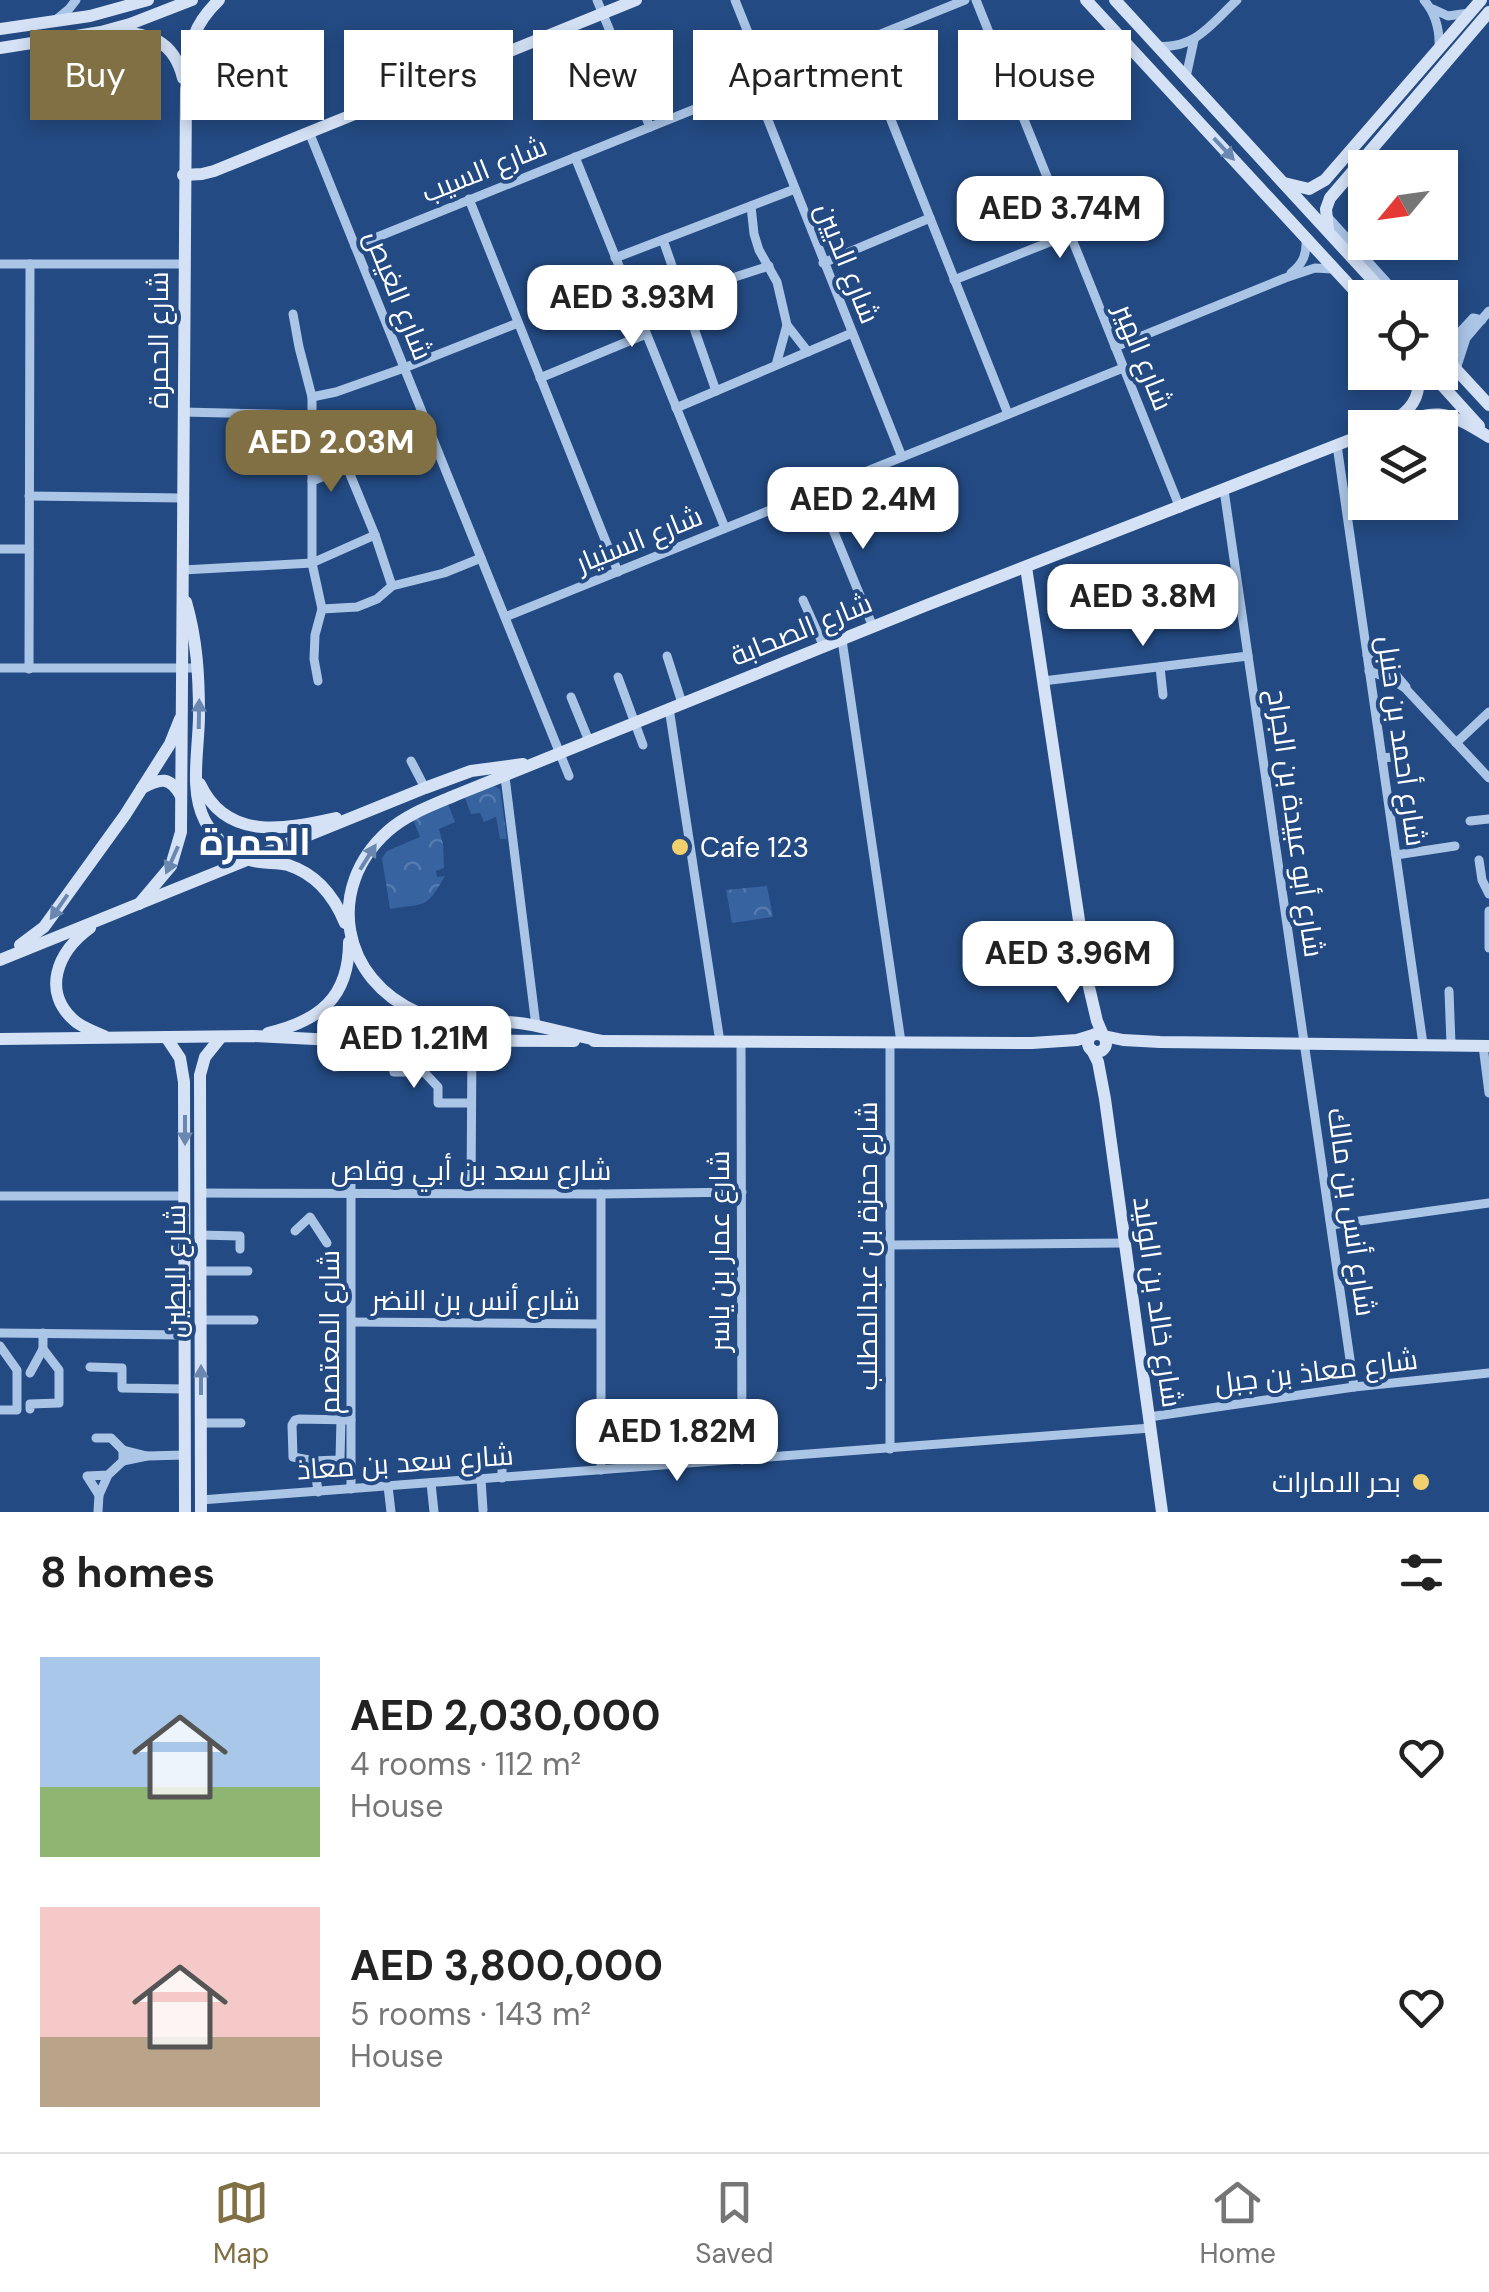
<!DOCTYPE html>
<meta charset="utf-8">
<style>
body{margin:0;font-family:"DM Sans",Cairo,sans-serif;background:#f6f6f6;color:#222;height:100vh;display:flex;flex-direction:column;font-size:38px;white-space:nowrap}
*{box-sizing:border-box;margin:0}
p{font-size:32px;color:#767676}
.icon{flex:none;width:55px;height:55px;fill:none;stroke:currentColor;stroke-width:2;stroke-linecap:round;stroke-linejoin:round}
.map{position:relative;height:1512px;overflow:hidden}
.sheet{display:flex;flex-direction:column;background:#fff;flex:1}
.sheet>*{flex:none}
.guide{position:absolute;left:30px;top:30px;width:1430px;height:90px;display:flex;gap:20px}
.needle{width:65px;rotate:241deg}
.tools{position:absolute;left:1348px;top:150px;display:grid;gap:20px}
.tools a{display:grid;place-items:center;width:110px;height:110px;border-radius:0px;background:#fff;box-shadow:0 5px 15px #0003;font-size:50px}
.price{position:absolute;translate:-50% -85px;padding:0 22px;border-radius:20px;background:#fff;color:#222;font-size:32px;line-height:65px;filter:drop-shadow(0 2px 5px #0008)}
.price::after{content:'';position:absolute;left:50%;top:60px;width:30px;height:22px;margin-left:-15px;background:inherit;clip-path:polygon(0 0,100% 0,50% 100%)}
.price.active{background:#807044;color:#fff}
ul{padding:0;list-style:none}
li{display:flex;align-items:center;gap:30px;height:250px;padding:0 40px}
li span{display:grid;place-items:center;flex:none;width:280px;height:200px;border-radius:0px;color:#555}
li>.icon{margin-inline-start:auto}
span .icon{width:120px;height:120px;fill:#fffc;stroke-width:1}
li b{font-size:42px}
h2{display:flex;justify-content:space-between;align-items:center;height:120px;padding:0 40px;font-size:42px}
.tag{padding:0 35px;border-radius:0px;background:#fff;box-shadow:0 5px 15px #0003;font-size:35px;line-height:90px}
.tag.active{background:#807044;color:#fff}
.tabs{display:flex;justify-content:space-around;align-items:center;height:140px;border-top:2px solid #e0e0e0;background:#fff;font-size:28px;color:#767676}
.tabs a{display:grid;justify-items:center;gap:5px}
.tabs .active{color:#807044}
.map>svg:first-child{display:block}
.park{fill:url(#park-crowns)}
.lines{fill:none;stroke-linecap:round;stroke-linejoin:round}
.street{stroke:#abc5e7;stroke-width:9}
.secondary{stroke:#d5e2f6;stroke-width:12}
.oneway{fill:#6a87b0}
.poi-dot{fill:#f2d06e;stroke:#234a82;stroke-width:4}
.labels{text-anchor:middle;stroke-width:8;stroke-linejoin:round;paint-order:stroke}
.street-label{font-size:28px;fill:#fff;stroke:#234a82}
.poi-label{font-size:28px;fill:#fff;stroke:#234a82;text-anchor:start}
.district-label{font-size:38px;font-weight:bold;fill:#fff;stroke:#234a82}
</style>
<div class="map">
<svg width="1489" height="1512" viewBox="0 0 1489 1512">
<defs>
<pattern id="park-crowns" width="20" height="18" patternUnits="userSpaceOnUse" patternTransform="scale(2.5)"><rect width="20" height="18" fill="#3763a0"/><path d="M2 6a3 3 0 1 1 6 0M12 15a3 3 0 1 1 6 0" fill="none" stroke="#557aae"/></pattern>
</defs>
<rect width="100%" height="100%" fill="#234a82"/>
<g class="park">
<path d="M 494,786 L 500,789 L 507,839 L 500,839 L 496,817 L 484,822 L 480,813 L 471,814 L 465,798 Z"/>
<path d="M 448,804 L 455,822 L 439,829 L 443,844 L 444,868 L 436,871 L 437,877 L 445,876 C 426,909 427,903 390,909 L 382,858 L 387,851 L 420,837 L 413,819 Z"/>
<path d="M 767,886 L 773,917 L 732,923 L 726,890 Z"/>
</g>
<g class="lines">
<g class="street">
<path d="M 597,0 L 650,127"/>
<path d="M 735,0 L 767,80"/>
<path d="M 976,0 L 1180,508"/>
<path d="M 1424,0 C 1436,14 1440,29 1439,48"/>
<path d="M 1433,9 L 1448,16 L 1469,13"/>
<path d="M 57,19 L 69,9 L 76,0"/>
<path d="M 860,42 L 1008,414"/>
<path d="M 1157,46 C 1195,50 1212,23 1237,0"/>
<path d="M 1186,77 L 1194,40"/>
<path d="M 754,85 L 902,457"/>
<path d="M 309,132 L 569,776"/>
<path d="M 575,157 L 725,528"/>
<path d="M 469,199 L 618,572"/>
<path d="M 751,206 L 754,234 L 759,250 L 777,282 L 787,325 L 808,352"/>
<path d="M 1326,215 L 1401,298"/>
<path d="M 663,240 L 716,391"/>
<path d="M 355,246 L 965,0"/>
<path d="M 615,258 L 795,189"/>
<path d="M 823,263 L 930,218"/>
<path d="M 0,264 L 184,264"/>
<path d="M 1291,273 C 1303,264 1307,254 1306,239"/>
<path d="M 954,280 L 1070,234"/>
<path d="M 636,309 L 769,266"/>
<path d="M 293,314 L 299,347 L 312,397 L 312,563 L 322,609 L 315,635 L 314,659 L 318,681"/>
<path d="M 1440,332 L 1453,336 L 1460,332 L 1473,318 L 1482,320"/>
<path d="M 1115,347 L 1285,278 L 1315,268 L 1332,269"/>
<path d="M 1440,348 L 1454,345 L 1464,339"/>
<path d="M 776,365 L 787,325"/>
<path d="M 1456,369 L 1466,338 L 1489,311"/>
<path d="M 540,378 L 646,334"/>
<path d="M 312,397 L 336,392 L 404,368 L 518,323"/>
<path d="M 676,408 L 852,333"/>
<path d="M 183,412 L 312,415 L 334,441 L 347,467 L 375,535 L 392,586"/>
<path d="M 1337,445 L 1423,1044"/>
<path d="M 312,481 L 347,467"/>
<path d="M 1224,490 L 1354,1387"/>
<path d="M 817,491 L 873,627"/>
<path d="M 29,496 L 183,498"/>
<path d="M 0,549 L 29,549"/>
<path d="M 183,570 L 312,563 L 375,535"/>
<path d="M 803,600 L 824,647"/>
<path d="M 322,609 L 357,607 L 377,599 L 392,586 L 444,573 L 481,558"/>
<path d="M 505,617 L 1123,368"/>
<path d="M 842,640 L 901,1042"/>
<path d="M 1367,655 L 1390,668 L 1406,687"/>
<path d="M 667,656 L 682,703"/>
<path d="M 1160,667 L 1163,695"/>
<path d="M 0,668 L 198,668"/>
<path d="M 29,669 L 30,264"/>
<path d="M 1369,671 L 1391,679 L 1405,688 L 1489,778"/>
<path d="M 618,677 L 643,745"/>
<path d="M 1043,681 L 1248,656"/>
<path d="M 571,697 L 589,741"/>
<path d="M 669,708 L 720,1042"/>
<path d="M 1456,743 L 1489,712"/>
<path d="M 1382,758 L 1404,756"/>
<path d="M 411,761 L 425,788"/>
<path d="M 505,777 L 536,1026"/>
<path d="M 1470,821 L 1489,819"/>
<path d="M 1396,855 L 1455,846"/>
<path d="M 1479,860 L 1482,880 L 1489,894"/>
<path d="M 1489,911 L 1489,948"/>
<path d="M 1449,991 L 1451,1044"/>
<path d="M 385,1040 L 394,1072 L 424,1072 L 438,1087 L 438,1103 L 471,1103"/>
<path d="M 741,1042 L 742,1460"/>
<path d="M 1483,1046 L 1489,1093"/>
<path d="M 335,1067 L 335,1040"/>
<path d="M 471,1192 L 472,1042"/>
<path d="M 200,1193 L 601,1194 L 742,1192"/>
<path d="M 601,1194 L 601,1470"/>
<path d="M 0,1196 L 185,1196"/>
<path d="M 1331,1225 L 1489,1203"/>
<path d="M 295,1231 L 310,1217 L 327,1243"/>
<path d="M 200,1235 L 240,1236 L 240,1249"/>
<path d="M 889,1245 L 1125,1243"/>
<path d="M 200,1271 L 248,1271"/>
<path d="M 200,1320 L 254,1320"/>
<path d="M 352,1322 L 600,1324"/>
<path d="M 0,1333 L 185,1335"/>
<path d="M 0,1346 L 17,1370 L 17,1410 L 0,1410"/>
<path d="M 90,1367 L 122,1368 L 122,1388 L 185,1389"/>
<path d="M 30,1373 L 43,1349"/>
<path d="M 30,1409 L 30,1404 L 59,1403 L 59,1370 L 43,1349 L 43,1333"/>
<path d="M 1149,1417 L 1354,1387 L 1489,1373"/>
<path d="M 341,1419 L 340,1458 L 337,1460 L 314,1461 L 293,1457 L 292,1425 L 295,1420 L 299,1419 L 351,1420"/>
<path d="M 201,1423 L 241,1423"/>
<path d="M 96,1438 L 111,1438 L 123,1450 L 147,1456 L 123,1461"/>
<path d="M 890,1449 L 890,1042"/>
<path d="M 502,1455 L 502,1478"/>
<path d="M 147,1456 L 185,1455"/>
<path d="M 314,1461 L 318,1492"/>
<path d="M 108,1475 L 87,1476 L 99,1495 L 108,1475 L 123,1461 L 123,1450"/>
<path d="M 481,1479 L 483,1510"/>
<path d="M 431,1483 L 434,1512"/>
<path d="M 388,1486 L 391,1512"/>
<path d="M 351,1489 L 351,1175"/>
<path d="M 201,1500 L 1151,1428"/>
<path d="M 98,1512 L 99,1495"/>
</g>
<g class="secondary">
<path d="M 1086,0 L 1365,302"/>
<path d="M 1115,0 L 1389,298"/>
<path d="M 0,29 L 90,16 L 148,0"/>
<path d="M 115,32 C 150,33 174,41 183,78"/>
<path d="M 0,48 L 101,32 L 130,24 L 192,0"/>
<path d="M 183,175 L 202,174 L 214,171 L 636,0"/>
<path d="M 1284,183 L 1309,189 L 1325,180 L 1481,0"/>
<path d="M 1328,230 L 1326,209 L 1330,198 L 1489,12"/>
<path d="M 1440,352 L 1489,405"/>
<path d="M 1430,372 L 1479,426"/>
<path d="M 1399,417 C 1415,406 1421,392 1418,372"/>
<path d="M 1387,428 C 1437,409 1442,408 1489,437"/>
<path d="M 1026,567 L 1089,987 L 1097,1021 L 1103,1035"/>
<path d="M 186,602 C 197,640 199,676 199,715 C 199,748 189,791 205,821 C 214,837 232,855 250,860 C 262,864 276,862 288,865 C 316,874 334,896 345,923"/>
<path d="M 200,784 C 227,842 286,829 336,818"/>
<path d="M 142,788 C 160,778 170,776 181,796"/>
<path d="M 139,904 L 171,866 L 181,832 L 186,90 C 191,50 187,31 219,0"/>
<path d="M 90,928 C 58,951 40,992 76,1022 C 84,1028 95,1032 104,1036"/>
<path d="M 20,945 L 44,927 L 125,815 L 170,744 L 180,719"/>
<path d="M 0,960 L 425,788 L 471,771 L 523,764"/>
<path d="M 268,1033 C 319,1021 349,998 349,942"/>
<circle cx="1097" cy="1043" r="9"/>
<path d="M 1104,1036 L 1123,1040 L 1160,1042 L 1489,1046"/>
<path d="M 166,1037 L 180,1058 L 184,1082 L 185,1512"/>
<path d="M 0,1039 L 253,1036 L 335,1040 L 574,1041"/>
<path d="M 594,1041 L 1032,1043 L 1077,1040 L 1090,1036"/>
<path d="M 602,1041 C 574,1036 545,1026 519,1023 C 486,1019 451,1026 419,1013 C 341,980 324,888 388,831 C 407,814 433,805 456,795 L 927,605 L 1365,434"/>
<path d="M 1092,1050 L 1098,1062 L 1105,1099 L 1162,1512"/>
<path d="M 201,1512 L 200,1075 L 205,1057 L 221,1037"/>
</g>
</g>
<defs><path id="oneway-solid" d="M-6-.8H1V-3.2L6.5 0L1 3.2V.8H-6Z" transform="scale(2.5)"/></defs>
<g class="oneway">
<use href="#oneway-solid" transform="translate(1224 149) rotate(47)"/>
<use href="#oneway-solid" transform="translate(199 714) rotate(-89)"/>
<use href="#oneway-solid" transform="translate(368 857) rotate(-58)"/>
<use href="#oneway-solid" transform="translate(172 860) rotate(114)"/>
<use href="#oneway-solid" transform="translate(59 907) rotate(125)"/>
<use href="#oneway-solid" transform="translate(185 1130) rotate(90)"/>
<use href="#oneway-solid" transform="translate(201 1380) rotate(-90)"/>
</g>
<g class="poi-dot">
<circle cx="680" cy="847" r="10"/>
<circle cx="1421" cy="1482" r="10"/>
</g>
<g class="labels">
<g class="street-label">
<text transform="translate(484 169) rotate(-22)" y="10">شارع السيب</text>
<text transform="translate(848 263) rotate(68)" y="10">شارع الديين</text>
<text transform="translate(399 295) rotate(68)" y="10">شارع الغيص</text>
<text transform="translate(158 340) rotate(-90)" y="10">شارع الحمرة</text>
<text transform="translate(1144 357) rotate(68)" y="10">شارع الهير</text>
<text transform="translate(639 539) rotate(-22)" y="10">شارع السنيار</text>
<text transform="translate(801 629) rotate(-22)" y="10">شارع الصحابة</text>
<text transform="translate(1402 741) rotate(82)" y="10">شارع أحمد بن حنبل</text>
<text transform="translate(1296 823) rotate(82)" y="10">شارع أبو عبيدة بن الجراح</text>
<text x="471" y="1180">شارع سعد بن أبي وقاص</text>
<text transform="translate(1352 1212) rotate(82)" y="10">شارع أنس بن مالك</text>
<text transform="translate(867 1246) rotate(-90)" y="10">شارع حمزة بن عبدالمطلب</text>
<text transform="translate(719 1251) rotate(-90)" y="10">شارع عمار بن ياسر</text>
<text transform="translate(175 1271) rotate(-90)" y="10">شارع البطين</text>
<text x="476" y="1310">شارع أنس بن النضر</text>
<text transform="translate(1158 1302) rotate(82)" y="10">شارع خالد بن الوليد</text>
<text transform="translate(329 1332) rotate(-90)" y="10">شارع المعتصم</text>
<text transform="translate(1316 1371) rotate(-7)" y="10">شارع معاذ بن جبل</text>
<text transform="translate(405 1462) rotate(-4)" y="10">شارع سعد بن معاذ</text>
</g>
<g class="poi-label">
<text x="700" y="857">Cafe 123</text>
<text x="1401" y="1492" text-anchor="end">بحر الامارات</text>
</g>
<g class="district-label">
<text x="255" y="855">الحمرة</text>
</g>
</g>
</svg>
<div class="tools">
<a><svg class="needle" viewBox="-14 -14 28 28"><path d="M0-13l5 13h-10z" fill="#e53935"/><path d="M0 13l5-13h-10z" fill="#767676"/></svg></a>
<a><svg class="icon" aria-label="locate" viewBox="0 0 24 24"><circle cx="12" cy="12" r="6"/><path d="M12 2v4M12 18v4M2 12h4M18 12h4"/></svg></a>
<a><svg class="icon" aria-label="layers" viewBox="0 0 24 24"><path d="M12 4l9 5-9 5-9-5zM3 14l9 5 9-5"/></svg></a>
</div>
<b class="price" style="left:1060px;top:261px">AED 3.74M</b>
<b class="price" style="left:632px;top:350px">AED 3.93M</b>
<b class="price active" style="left:331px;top:495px">AED 2.03M</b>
<b class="price" style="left:863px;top:552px">AED 2.4M</b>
<b class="price" style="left:1143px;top:649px">AED 3.8M</b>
<b class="price" style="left:1068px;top:1006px">AED 3.96M</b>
<b class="price" style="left:414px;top:1091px">AED 1.21M</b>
<b class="price" style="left:677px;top:1484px">AED 1.82M</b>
<div class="guide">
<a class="tag active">Buy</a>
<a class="tag">Rent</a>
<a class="tag">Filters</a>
<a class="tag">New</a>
<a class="tag">Apartment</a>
<a class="tag">House</a>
</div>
</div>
<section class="sheet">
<h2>8 homes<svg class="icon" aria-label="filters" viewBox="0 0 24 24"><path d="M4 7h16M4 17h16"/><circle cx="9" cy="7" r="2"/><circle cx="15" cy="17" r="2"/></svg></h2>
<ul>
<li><span style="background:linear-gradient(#a9c7e8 65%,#8fb573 0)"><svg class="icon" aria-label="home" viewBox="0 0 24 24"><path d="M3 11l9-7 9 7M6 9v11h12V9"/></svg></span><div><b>AED 2,030,000</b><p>4 rooms · 112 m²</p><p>House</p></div><svg class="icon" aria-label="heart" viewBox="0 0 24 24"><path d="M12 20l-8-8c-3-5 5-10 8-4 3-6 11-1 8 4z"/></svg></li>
<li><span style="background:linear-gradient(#f6c9c9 65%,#b9a48a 0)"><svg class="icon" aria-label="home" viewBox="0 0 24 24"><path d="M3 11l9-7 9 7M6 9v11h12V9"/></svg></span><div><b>AED 3,800,000</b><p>5 rooms · 143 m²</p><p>House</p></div><svg class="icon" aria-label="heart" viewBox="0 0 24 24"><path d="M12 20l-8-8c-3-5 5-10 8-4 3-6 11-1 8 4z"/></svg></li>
</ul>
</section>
<nav class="tabs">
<a class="active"><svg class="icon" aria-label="map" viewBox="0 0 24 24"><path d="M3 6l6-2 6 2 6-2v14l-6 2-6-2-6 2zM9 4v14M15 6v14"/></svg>Map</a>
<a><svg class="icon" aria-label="saved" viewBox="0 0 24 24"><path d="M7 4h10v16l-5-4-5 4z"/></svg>Saved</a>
<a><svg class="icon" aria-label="home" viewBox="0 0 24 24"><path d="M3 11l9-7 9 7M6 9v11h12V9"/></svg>Home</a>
</nav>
